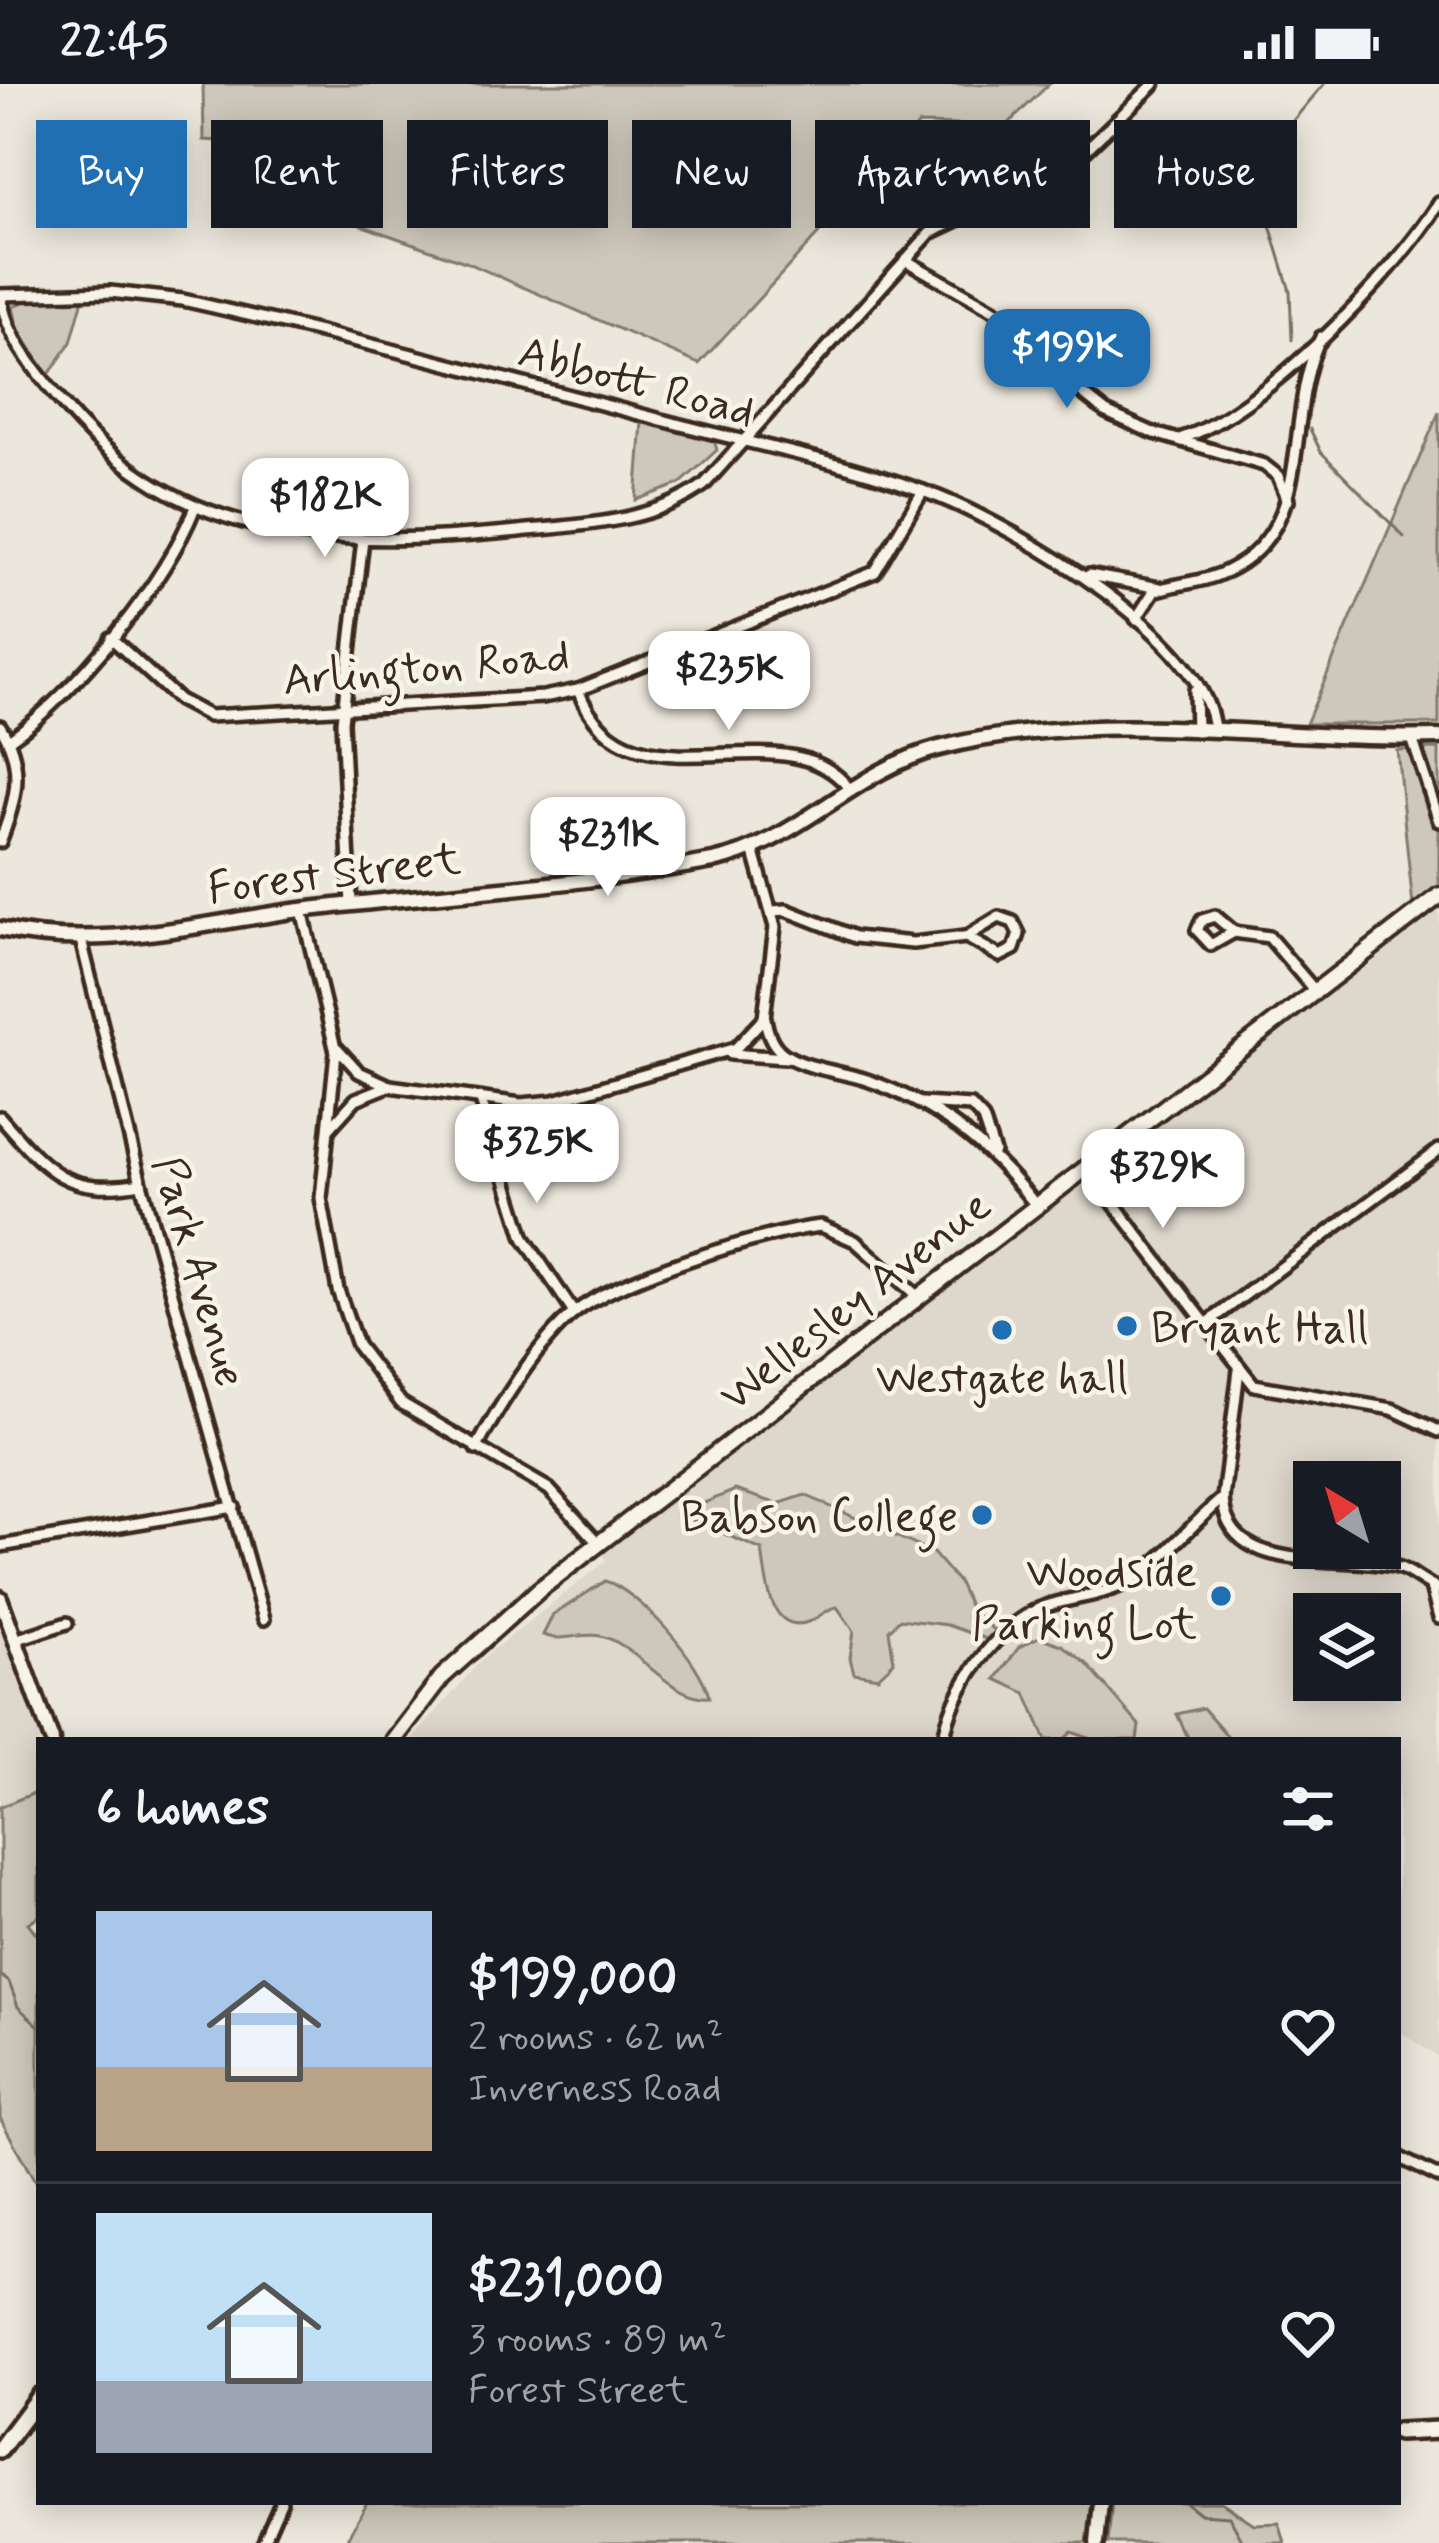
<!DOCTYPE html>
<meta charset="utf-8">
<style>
body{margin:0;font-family:Mynerve,sans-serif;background:#242831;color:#f1f3f6;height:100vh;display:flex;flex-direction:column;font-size:45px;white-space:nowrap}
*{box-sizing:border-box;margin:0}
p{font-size:39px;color:#9ea1a6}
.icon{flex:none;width:66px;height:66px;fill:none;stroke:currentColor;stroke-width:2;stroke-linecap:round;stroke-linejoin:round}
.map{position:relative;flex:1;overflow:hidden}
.sheet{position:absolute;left:36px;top:1653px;width:1365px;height:768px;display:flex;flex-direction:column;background:#171b24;border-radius:0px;box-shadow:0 6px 30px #0003}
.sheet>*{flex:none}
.top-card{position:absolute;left:36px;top:36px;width:1368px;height:108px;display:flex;gap:24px}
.needle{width:78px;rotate:322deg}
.buttons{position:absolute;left:1293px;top:1377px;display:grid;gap:24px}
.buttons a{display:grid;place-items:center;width:108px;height:108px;border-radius:0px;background:#171b24;box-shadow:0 6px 30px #0003;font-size:60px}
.price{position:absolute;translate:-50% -102px;padding:0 27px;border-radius:24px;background:#fff;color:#222;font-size:39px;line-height:78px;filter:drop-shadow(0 3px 6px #0008)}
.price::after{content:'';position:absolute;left:50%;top:72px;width:36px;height:27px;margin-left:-18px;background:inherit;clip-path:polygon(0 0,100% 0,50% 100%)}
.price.current{background:#1f6fb2;color:#fff}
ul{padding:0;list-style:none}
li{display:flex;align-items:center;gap:36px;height:300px;padding:0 60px}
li+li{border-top:3px solid #363941}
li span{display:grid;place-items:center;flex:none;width:336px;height:240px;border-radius:0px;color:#555}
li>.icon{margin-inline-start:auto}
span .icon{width:144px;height:144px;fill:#fffc;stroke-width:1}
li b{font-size:51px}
h2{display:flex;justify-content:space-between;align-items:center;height:144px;padding:0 60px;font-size:51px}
.chip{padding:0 42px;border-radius:0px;background:#171b24;box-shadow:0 6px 30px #0003;font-size:42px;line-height:108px}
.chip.current{background:#1f6fb2;color:#fff}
.status{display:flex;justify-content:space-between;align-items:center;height:84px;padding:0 60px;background:#171b24;direction:ltr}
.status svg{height:33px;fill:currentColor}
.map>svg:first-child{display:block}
.built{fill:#ddd7cc;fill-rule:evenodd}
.green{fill:#cec8bc;stroke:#84796d;stroke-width:3}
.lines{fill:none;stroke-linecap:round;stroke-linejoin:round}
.stream{stroke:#7c7064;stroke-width:3}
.minor-casing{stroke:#3b2a1e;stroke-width:18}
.tertiary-casing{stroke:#3b2a1e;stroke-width:21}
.secondary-casing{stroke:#3b2a1e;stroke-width:22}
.primary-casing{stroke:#3b2a1e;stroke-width:24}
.minor{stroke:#f7f3e8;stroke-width:9}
.tertiary{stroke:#f7f3e8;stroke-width:12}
.secondary{stroke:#f7f3e8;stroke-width:14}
.primary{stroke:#f7f3e8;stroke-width:15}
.poi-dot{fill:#1f6fb2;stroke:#f7f3e8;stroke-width:4.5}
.labels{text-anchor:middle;stroke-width:9;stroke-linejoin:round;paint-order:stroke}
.street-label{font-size:45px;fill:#3b2a1e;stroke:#f7f3e8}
.poi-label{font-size:45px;fill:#3b2a1e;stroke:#f7f3e8;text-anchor:end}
</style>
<div class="status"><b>22:45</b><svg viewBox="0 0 49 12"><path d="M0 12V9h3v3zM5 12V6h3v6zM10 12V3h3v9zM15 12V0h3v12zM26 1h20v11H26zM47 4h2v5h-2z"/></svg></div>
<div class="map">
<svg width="1439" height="2459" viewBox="0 0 1439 2459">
<rect width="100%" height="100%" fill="#ece7dc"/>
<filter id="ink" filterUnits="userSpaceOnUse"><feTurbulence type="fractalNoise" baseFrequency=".00833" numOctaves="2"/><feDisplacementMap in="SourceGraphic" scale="24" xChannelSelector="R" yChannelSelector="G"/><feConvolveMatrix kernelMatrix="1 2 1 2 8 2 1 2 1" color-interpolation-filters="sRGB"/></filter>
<g filter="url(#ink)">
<g class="built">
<path d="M 1439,827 L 1439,1974 L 1398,1946 L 1398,1656 L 412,1656 L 483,1574 L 606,1477 L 601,1468 ZM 1314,1398 L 1380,1398 L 1380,1464 L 1314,1464 ZM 1314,1530 L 1380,1530 L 1380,1596 L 1314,1596 Z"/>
<path d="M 0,1536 L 45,1656 L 39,1656 L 39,1707 L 0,1723 Z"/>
</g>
<g class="green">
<path d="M 203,0 L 1049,0 L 1006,42 L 919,40 L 699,280 L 468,179 L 349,137 L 361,87 L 288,61 L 204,56 Z"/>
<path d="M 83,215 L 71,258 L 48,292 L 18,245 L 13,223 L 25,217 Z"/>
<path d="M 1439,328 L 1439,640 L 1306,640 Z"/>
<path d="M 642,338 L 714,356 L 717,366 L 680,400 L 636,416 Z"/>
<path d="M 1439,665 L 1439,802 L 1413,822 L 1397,666 Z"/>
<path d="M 735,1406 L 778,1420 L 805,1411 L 933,1469 L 959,1499 L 972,1528 L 995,1547 L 992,1557 L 947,1541 L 900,1535 L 889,1546 L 894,1578 L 878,1593 L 854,1589 L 850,1574 L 854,1547 L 837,1523 C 825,1525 822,1532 811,1537 C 768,1554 766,1491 762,1466 L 678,1430 Z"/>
<path d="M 605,1497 C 638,1506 702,1579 709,1613 C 677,1616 645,1575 618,1559 C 587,1541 570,1561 543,1551 L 553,1531 Z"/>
<path d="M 1039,1553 L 1062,1561 L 1086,1579 L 1139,1641 L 1137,1656 L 1094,1656 L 1072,1648 L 1063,1656 L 1046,1656 L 1026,1609 L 996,1595 L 1019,1563 Z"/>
<path d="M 1203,1624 L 1231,1656 L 1189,1656 L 1177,1630 Z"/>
<path d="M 39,1707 L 39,1832 L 28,1839 L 39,1853 L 39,2105 L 0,2034 L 0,1723 Z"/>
<path d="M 367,2418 L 1092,2418 L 1087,2459 L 346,2459 Z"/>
<path d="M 1112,2418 L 1221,2418 L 1254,2440 L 1279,2439 L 1285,2459 L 1108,2459 Z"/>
</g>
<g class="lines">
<g class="stream">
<path d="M 1292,256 L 1290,207 L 1265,125 L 1285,46 L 1324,0"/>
<path d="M 1310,345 L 1321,368 L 1404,453"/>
<path d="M 0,1891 L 9,1898 L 18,1923 L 39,1942"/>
<path d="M 1185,2418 L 1200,2430 L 1229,2432 L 1244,2459"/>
</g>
<defs>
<g id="minor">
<path d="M 905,176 L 997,228 L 1063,294 L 1106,328 L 1151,348 L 1264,381 L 1278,392 L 1288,416"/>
<path d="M 0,211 L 110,208 L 183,216 C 349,253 513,297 677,340 C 764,363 855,380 939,413 C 1016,444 1209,555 1214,647"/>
<path d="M 1,211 C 5,251 34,285 58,314 C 179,466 342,464 519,447 C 581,441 652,439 704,401 L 930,149 L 1066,85 L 1154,0"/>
<path d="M 1182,354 C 1260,330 1396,189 1439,119"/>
<path d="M 1089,491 L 1160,504"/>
<path d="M 1136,535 L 1154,507 C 1178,499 1203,499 1227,487 C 1318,444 1282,330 1321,253"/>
<path d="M 111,554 L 179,616 L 209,632 L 543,613 L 578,606 L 875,488 L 923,407"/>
<path d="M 578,606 C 627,732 781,621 848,703"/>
<path d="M 1195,606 L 1196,647"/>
<path d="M 0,642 C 26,682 16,717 0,758"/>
<path d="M 1412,654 L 1439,737"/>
<path d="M 9,656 C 76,609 165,499 195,423"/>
<path d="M 351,820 L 342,638 L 363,455"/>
<path d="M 302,826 L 336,968 L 321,1114 L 338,1206 L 357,1261 L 401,1319 L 549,1405 L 598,1459"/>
<path d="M 773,827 L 786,826 L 855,853 L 913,859 L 966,853 L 999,833 L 1013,838 L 1019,850 L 1014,865 L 1000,872 L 966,853"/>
<path d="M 1215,832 L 1234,848 L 1211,861 L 1197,846 L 1202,836 Z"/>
<path d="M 1234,848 L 1269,853 L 1315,907"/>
<path d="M 81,856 L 141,1099 L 264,1535"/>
<path d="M 765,934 C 767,949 773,964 787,972 C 808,985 843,988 867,996 C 939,1021 988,1061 1035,1120"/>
<path d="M 337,964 L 359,988 L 390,1002 L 521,1020 L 554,1017 L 736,964 L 764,934 L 775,843 L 753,765"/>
<path d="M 730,970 L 785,974"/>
<path d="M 481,1016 L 524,1154 L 574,1229"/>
<path d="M 922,1019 L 971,1022 L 983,1035 L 994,1068"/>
<path d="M 0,1033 C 47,1087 66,1112 141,1099"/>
<path d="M 329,1045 L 356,1015 L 386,1003"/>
<path d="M 1439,1066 L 1206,1240 L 1254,1301 L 1392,1325 L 1439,1347"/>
<path d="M 1085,1082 L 1206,1240"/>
<path d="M 476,1365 C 498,1324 538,1258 574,1229 C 617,1194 765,1148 821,1142 L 855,1157 L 916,1211"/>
<path d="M 1223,1414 C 1226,1494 1342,1469 1397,1483 C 1413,1487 1424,1501 1439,1505"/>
<path d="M 0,1462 L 234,1423"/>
<path d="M 1431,1503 L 1439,1534"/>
<path d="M 15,1556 L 67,1539"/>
<path d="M 944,1656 C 949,1608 999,1537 1046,1522 C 1073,1513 1101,1512 1126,1499 C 1162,1479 1191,1440 1223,1414 L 1239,1286"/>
<path d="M 1398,2073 L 1439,2093"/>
<path d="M 263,2459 L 281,2418"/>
</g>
<g id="tertiary">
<path d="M 0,845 C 102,868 200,839 301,826 C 438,809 577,802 713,777 C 798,759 854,686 939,664 C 1102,622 1274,658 1439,653"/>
<path d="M 0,1514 L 52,1656"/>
<path d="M 1097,2459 L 1101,2418"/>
</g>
<path id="secondary" d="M 394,1656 L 442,1593 L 540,1505 L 1439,812"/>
<g id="primary">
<path d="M 1398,2348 L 1439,2346"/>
<path d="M 0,2365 L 39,2313"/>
</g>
</defs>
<use href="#minor" class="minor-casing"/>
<use href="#tertiary" class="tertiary-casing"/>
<use href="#secondary" class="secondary-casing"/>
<use href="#primary" class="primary-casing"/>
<use href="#minor" class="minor"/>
<use href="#tertiary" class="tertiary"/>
<use href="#secondary" class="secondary"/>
<use href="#primary" class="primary"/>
</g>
</g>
<g class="poi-dot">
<circle cx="1127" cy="1242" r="12"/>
<circle cx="1002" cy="1246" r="12"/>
<circle cx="982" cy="1431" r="12"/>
<circle cx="1221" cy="1512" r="12"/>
</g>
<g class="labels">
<g class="street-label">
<text transform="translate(637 296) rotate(15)" y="16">Abbott Road</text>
<text transform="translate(426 582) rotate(-5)" y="16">Arlington Road</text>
<text transform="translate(334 788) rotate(-7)" y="16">Forest Street</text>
<text transform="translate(201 1187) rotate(74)" y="16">Park Avenue</text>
<text transform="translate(854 1215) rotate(-38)" y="16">Wellesley Avenue</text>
</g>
<g class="poi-label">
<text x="1151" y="1258" text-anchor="start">Bryant Hall</text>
<text x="1002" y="1308" text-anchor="middle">Westgate hall</text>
<text x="958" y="1447">Babson College</text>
<text x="1197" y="1502">Woodside<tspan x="1197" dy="52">Parking Lot</tspan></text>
</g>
</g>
</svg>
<div class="buttons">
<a><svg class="needle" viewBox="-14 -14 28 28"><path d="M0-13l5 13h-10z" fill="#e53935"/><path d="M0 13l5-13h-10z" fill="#9ea1a6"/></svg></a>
<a><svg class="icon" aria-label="layers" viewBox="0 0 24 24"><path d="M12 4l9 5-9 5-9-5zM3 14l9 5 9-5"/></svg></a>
</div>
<b class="price current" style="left:1067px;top:327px">$199K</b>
<b class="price" style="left:325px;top:476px">$182K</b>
<b class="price" style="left:729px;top:649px">$235K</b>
<b class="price" style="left:608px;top:815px">$231K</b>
<b class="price" style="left:537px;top:1122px">$325K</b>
<b class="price" style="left:1163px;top:1147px">$329K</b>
<div class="top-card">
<a class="chip current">Buy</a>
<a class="chip">Rent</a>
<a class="chip">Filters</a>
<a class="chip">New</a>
<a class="chip">Apartment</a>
<a class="chip">House</a>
</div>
<section class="sheet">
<h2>6 homes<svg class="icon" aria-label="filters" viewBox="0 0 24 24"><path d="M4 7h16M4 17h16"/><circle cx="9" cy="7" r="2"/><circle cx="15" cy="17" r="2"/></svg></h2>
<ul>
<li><span style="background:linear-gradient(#a9c7e8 65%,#b9a48a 0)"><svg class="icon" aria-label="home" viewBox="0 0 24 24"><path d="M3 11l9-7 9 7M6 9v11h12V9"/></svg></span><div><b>$199,000</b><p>2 rooms · 62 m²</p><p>Inverness Road</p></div><svg class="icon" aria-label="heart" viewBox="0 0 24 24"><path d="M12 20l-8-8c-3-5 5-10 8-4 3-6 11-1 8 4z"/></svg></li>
<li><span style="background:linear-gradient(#bfe0f5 70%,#9aa5b1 0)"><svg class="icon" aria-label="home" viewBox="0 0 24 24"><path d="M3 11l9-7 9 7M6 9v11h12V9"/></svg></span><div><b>$231,000</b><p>3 rooms · 89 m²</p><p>Forest Street</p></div><svg class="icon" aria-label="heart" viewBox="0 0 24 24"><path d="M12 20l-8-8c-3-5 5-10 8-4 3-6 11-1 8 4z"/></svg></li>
</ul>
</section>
</div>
